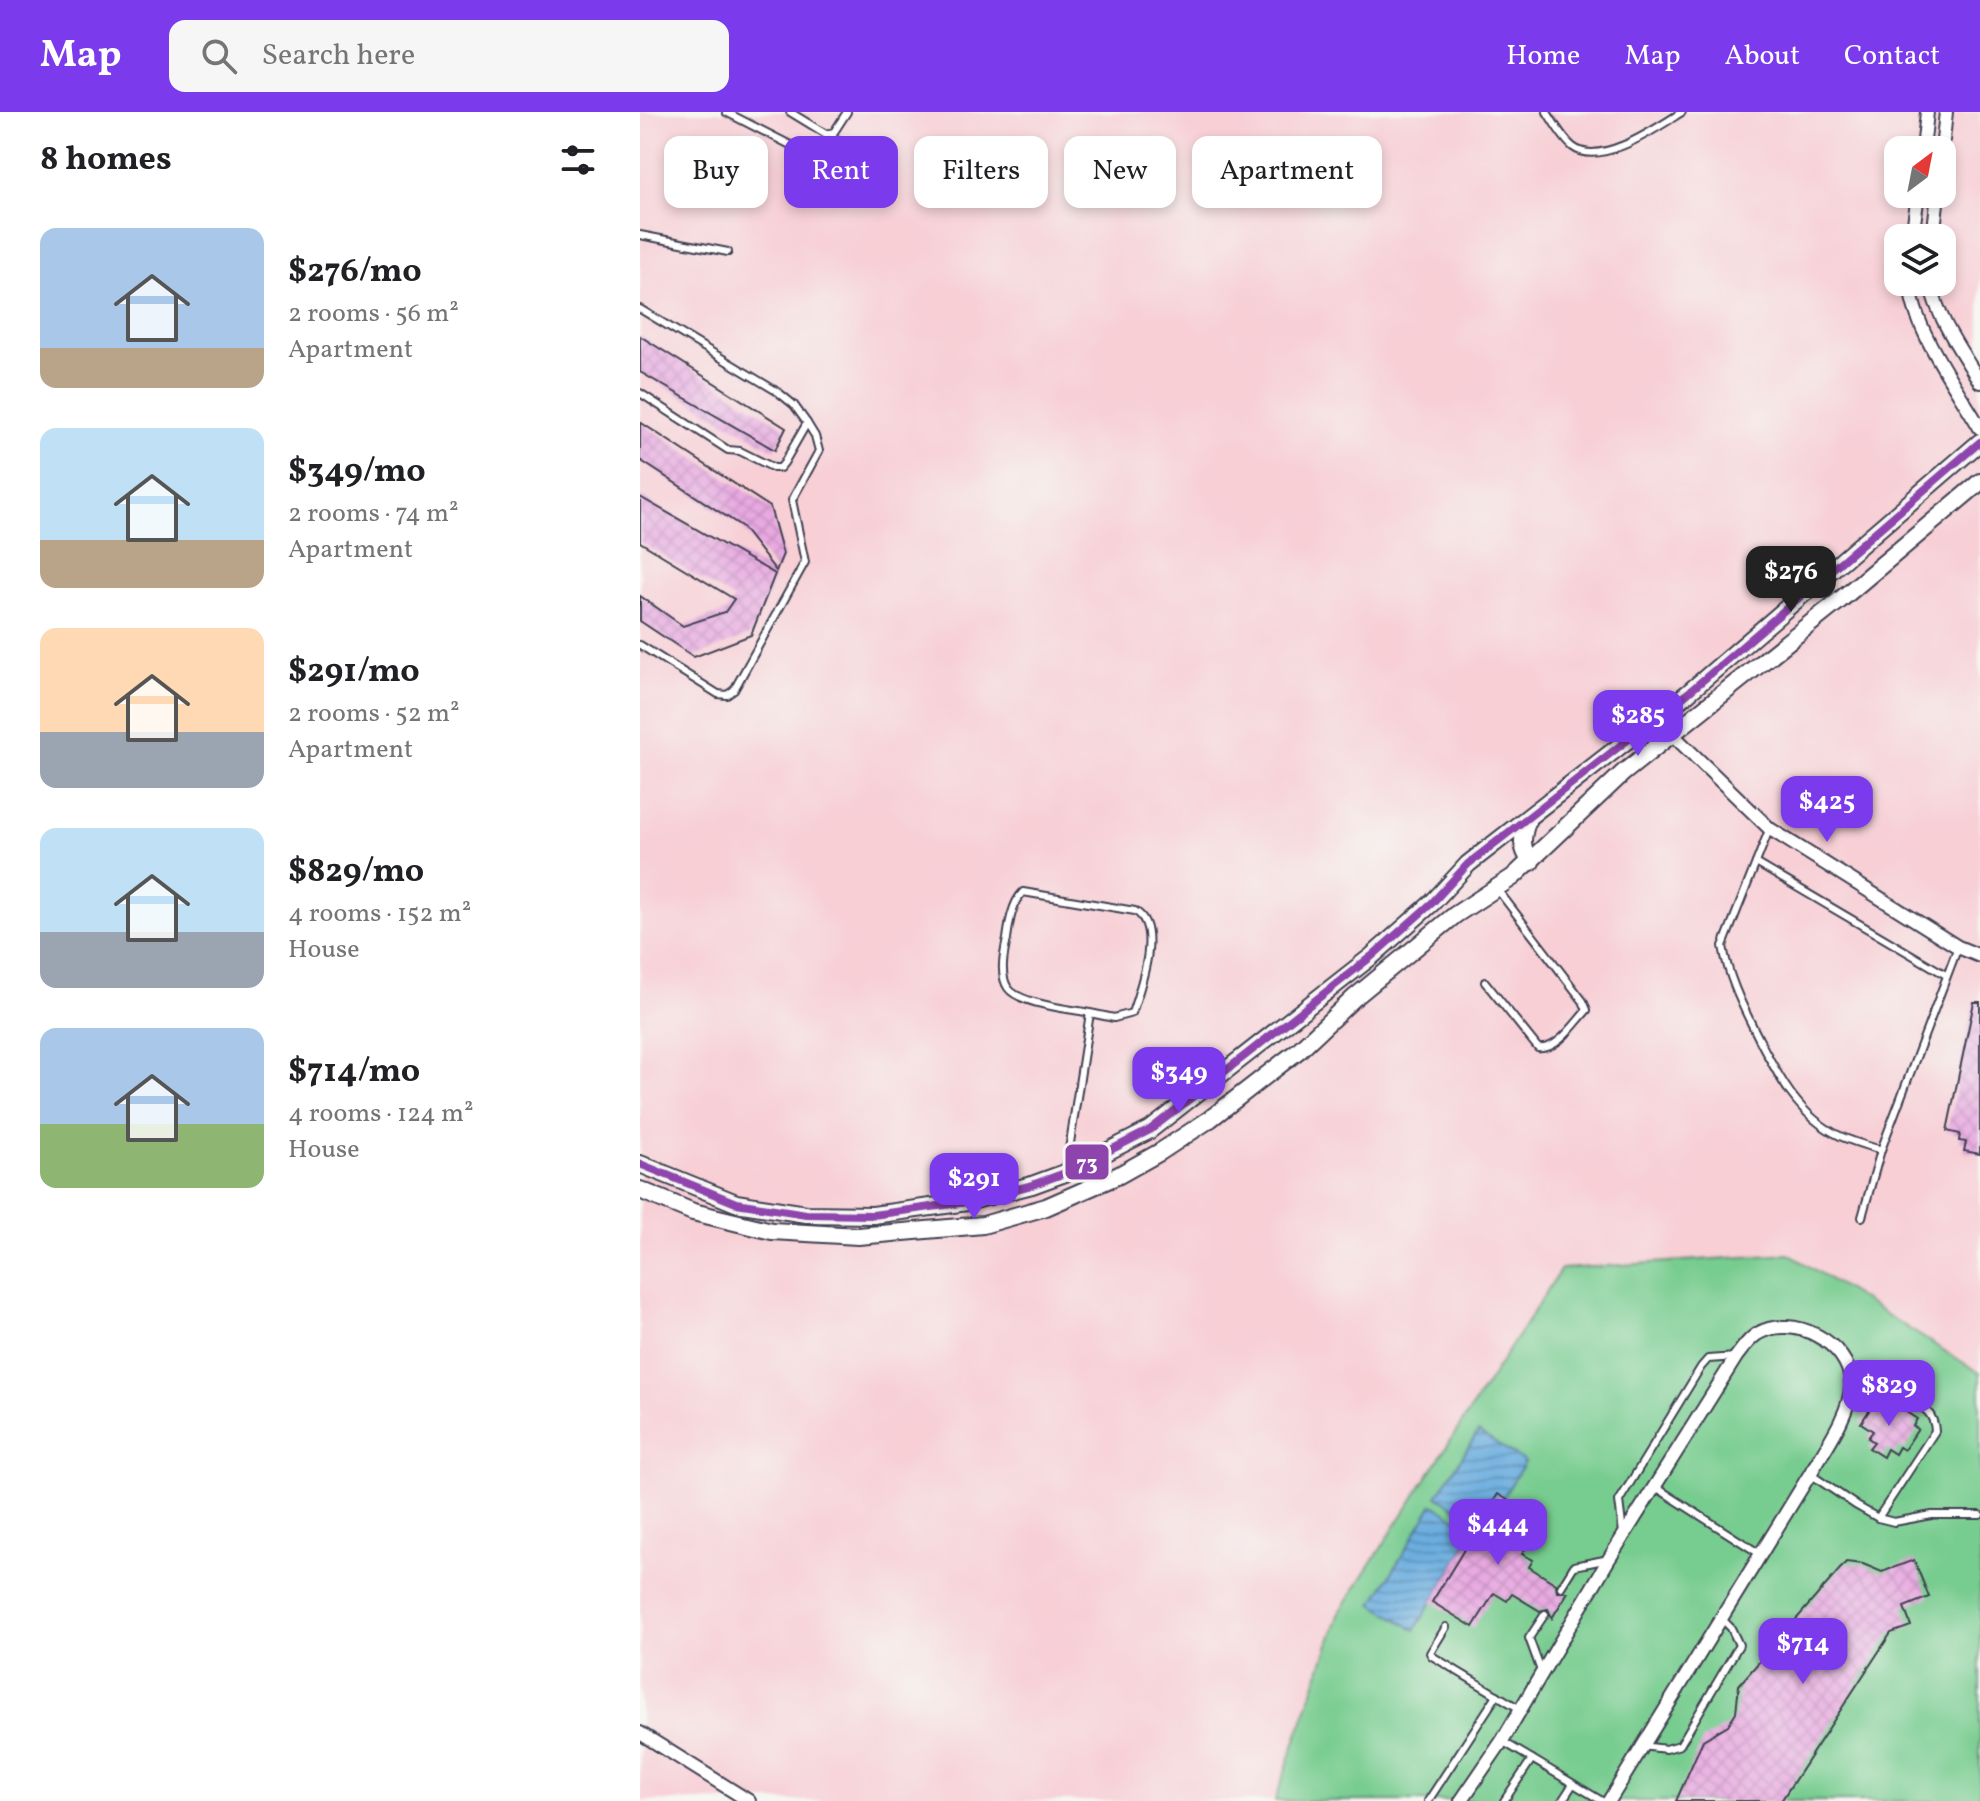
<!DOCTYPE html>
<meta charset="utf-8">
<style>
body{margin:0;font-family:Vollkorn,serif;background:#f6f6f6;color:#202124;height:100vh;display:flex;flex-direction:column;font-size:30px;white-space:nowrap}
*{box-sizing:border-box;margin:0}
p{font-size:26px;color:#757577}
.icon{flex:none;width:44px;height:44px;fill:none;stroke:currentColor;stroke-width:2;stroke-linecap:round;stroke-linejoin:round}
.map{position:relative;flex:1;overflow:hidden}
.details{display:flex;flex-direction:column;background:#fff;width:640px}
.details>*{flex:none}
.guide{position:absolute;left:24px;top:24px;width:760px;height:72px;display:flex;gap:16px}
.needle{width:52px;rotate:32deg}
.buttons{position:absolute;left:1244px;top:24px;display:grid;gap:16px}
.buttons a{display:grid;place-items:center;width:72px;height:72px;border-radius:16px;background:#fff;box-shadow:0 4px 12px #0003;font-size:40px}
.price{position:absolute;translate:-50% -68px;padding:0 18px;border-radius:16px;background:#7c3aed;color:#fff;font-size:26px;line-height:52px;filter:drop-shadow(0 2px 4px #0008)}
.price::after{content:'';position:absolute;left:50%;top:48px;width:24px;height:18px;margin-left:-12px;background:inherit;clip-path:polygon(0 0,100% 0,50% 100%)}
.price.on{background:#222;color:#fff}
ul{padding:0;list-style:none}
li{display:flex;align-items:center;gap:24px;height:200px;padding:0 40px}
li span{display:grid;place-items:center;flex:none;width:224px;height:160px;border-radius:16px;color:#555}
li>.icon{margin-inline-start:auto}
span .icon{width:96px;height:96px;fill:#fffc;stroke-width:1}
li b{font-size:34px}
h2{display:flex;justify-content:space-between;align-items:center;height:96px;padding:0 40px;font-size:34px}
.tag{padding:0 28px;border-radius:16px;background:#fff;box-shadow:0 4px 12px #0003;font-size:28px;line-height:72px}
.tag.on{background:#7c3aed;color:#fff}
header{display:flex;align-items:center;gap:48px;box-sizing:border-box;height:112px;padding:0 40px;background:#7c3aed;color:#fff}
header strong{font-size:38px}
nav{display:flex;gap:44px;margin-inline-start:auto;font-size:28px}
.search{width:560px;height:72px;background:#f6f6f6;display:flex;align-items:center;gap:20px;box-sizing:border-box;padding:0 28px;border-radius:16px;color:#757577;font-size:30px}
main{display:flex;flex:1;min-height:0}
.map>svg:first-child{display:block}
.built{fill:#f7cfd5;fill-rule:evenodd}
.garden{fill:#77cc8f;stroke:#4c7765;stroke-width:2}
.water{fill:url(#water-rules);stroke:#46688d;stroke-width:2}
.building{fill:url(#building-cross-hatch)}
.lines{fill:none;stroke-linecap:round;stroke-linejoin:round}
.lane-casing{stroke:#413f51;stroke-width:10}
.street-casing{stroke:#413f51;stroke-width:16}
.secondary-casing{stroke:#413f51;stroke-width:20}
.lane{stroke:#fff;stroke-width:6}
.street{stroke:#fff;stroke-width:12}
.secondary{stroke:#fff;stroke-width:16}
.bus-1-casing{stroke:#f6f6f2;stroke-width:14}
.bus-1{stroke:#8e44ad;stroke-width:8}
.line-badge{stroke:#f6f6f2;stroke-width:3}
.badge-label{font-size:22px;text-anchor:middle;font-weight:bold;fill:#fff}
</style>
<header>
<strong>Map</strong>
<div class="search"><svg class="icon" aria-label="search" viewBox="0 0 24 24"><circle cx="10" cy="10" r="6"/><path d="M15 15l6 6"/></svg>Search here</div>
<nav><a>Home</a><a>Map</a><a>About</a><a>Contact</a></nav>
</header>
<main>
<section class="details">
<h2>8 homes<svg class="icon" aria-label="filters" viewBox="0 0 24 24"><path d="M4 7h16M4 17h16"/><circle cx="9" cy="7" r="2"/><circle cx="15" cy="17" r="2"/></svg></h2>
<ul>
<li><span style="background:linear-gradient(#a9c7e8 75%,#b9a48a 0)"><svg class="icon" aria-label="home" viewBox="0 0 24 24"><path d="M3 11l9-7 9 7M6 9v11h12V9"/></svg></span><div><b>$276/mo</b><p>2 rooms · 56 m²</p><p>Apartment</p></div></li>
<li><span style="background:linear-gradient(#bfe0f5 70%,#b9a48a 0)"><svg class="icon" aria-label="home" viewBox="0 0 24 24"><path d="M3 11l9-7 9 7M6 9v11h12V9"/></svg></span><div><b>$349/mo</b><p>2 rooms · 74 m²</p><p>Apartment</p></div></li>
<li><span style="background:linear-gradient(#ffd9b3 65%,#9aa5b1 0)"><svg class="icon" aria-label="home" viewBox="0 0 24 24"><path d="M3 11l9-7 9 7M6 9v11h12V9"/></svg></span><div><b>$291/mo</b><p>2 rooms · 52 m²</p><p>Apartment</p></div></li>
<li><span style="background:linear-gradient(#bfe0f5 65%,#9aa5b1 0)"><svg class="icon" aria-label="home" viewBox="0 0 24 24"><path d="M3 11l9-7 9 7M6 9v11h12V9"/></svg></span><div><b>$829/mo</b><p>4 rooms · 152 m²</p><p>House</p></div></li>
<li><span style="background:linear-gradient(#a9c7e8 60%,#8fb573 0)"><svg class="icon" aria-label="home" viewBox="0 0 24 24"><path d="M3 11l9-7 9 7M6 9v11h12V9"/></svg></span><div><b>$714/mo</b><p>4 rooms · 124 m²</p><p>House</p></div></li>
</ul>
</section>
<div class="map">
<svg width="1340" height="1689" viewBox="0 0 1340 1689">
<defs>
<pattern id="water-rules" width="6" height="5" patternUnits="userSpaceOnUse" patternTransform="scale(2)"><rect width="6" height="5" fill="#6baddf"/><path d="M0 2.5h6" fill="none" stroke="#588cb6"/></pattern>
<pattern id="building-cross-hatch" width="8" height="8" patternUnits="userSpaceOnUse" patternTransform="scale(2)"><rect width="8" height="8" fill="#e8a9e1"/><path d="M0 0l8 8M0 8l8-8" fill="none" stroke="#c791c2"/></pattern>
</defs>
<rect width="100%" height="100%" fill="#f6f6f2"/>
<filter id="ink" filterUnits="userSpaceOnUse"><feTurbulence type="fractalNoise" baseFrequency=".0125" numOctaves="2"/><feDisplacementMap in="SourceGraphic" scale="16" xChannelSelector="R" yChannelSelector="G"/><feConvolveMatrix kernelMatrix="1 2 1 2 8 2 1 2 1" color-interpolation-filters="sRGB"/></filter>
<filter id="wash" filterUnits="userSpaceOnUse"><feTurbulence type="fractalNoise" baseFrequency=".006" numOctaves="4" result="noise"/><feDisplacementMap in="SourceGraphic" scale="32" xChannelSelector="R" yChannelSelector="G"/><feGaussianBlur stdDeviation="1.8" result="paint"/><feColorMatrix in="noise" values="0 0 0 0 0 0 0 0 0 0 0 0 0 0 0 0 0 1.4 0 .05"/><feComposite in="paint" operator="in"/></filter>
<g filter="url(#wash)">
<rect width="100%" height="100%" fill="#efe6cd"/>
<path class="built" d="M 0,0 L 1340,0 L 1340,1689 L 0,1689 ZM 1258,38 L 1302,38 L 1302,82 L 1258,82 ZM 1258,126 L 1302,126 L 1302,170 L 1258,170 Z"/>
<path class="garden" d="M 1149,1142 L 1340,1261 L 1340,1689 L 635,1689 L 700,1500 L 921,1157 Z"/>
<g class="water">
<path d="M 838,1320 L 885,1350 L 845,1414 L 797,1384 Z"/>
<path d="M 793,1392 L 835,1418 L 775,1518 L 733,1492 Z"/>
</g>
<g id="blocks">
<g class="building">
<path d="M 0,224 L 146,316 L 135,338 L 0,260 Z"/>
<path d="M 0,310 L 130,395 L 143,442 L 136,459 L 101,414 L 0,348 Z"/>
<path d="M 0,385 L 135,462 L 111,523 L 54,545 L 0,509 L 0,484 L 43,514 L 85,500 L 94,487 L 0,430 Z"/>
<path d="M 1334,890 L 1340,890 L 1340,1042 L 1324,1039 L 1326,1030 L 1319,1029 L 1320,1022 L 1307,1019 Z"/>
<path d="M 1236,1288 L 1246,1294 L 1249,1289 L 1277,1307 L 1273,1314 L 1278,1317 L 1264,1338 L 1259,1335 L 1255,1342 L 1247,1337 L 1243,1345 L 1229,1336 L 1234,1330 L 1228,1326 L 1233,1319 L 1221,1311 Z"/>
<path d="M 858,1382 L 902,1409 L 882,1442 L 893,1448 L 889,1455 L 916,1472 L 917,1480 L 928,1480 L 912,1506 L 908,1497 L 900,1499 L 872,1482 L 867,1489 L 854,1481 L 833,1515 L 792,1490 Z"/>
<path d="M 1274,1448 L 1289,1485 L 1264,1495 L 1271,1514 L 1251,1521 L 1141,1689 L 1036,1689 L 1063,1628 L 1088,1613 L 1096,1600 L 1099,1573 L 1206,1450 L 1223,1452 L 1242,1460 Z"/>
</g>
</g>
</g>
<g filter="url(#ink)">
<use href="#blocks" fill-opacity="0" stroke="#413f51" stroke-width="2"/>
<g class="lines">
<defs>
<g id="lane">
<path d="M 86,0 L 172,44 C 184,47 198,45 199,30 L 190,21"/>
<path d="M 150,0 L 186,22 L 194,20 L 207,0"/>
<path d="M 907,0 C 914,11 923,27 933,35 C 960,56 1018,15 1042,0"/>
<path d="M 0,123 L 88,140"/>
<path d="M 0,197 L 138,280 L 154,293 L 167,311 L 144,351 L 140,356 L 134,356 L 100,339 L 88,338 L 0,281"/>
<path d="M 0,533 L 78,582 L 87,583 L 94,578 L 165,450 L 152,388 L 179,339 L 175,324 L 167,311"/>
<path d="M 1129,718 L 1083,834 C 1088,863 1100,889 1113,915 C 1134,956 1155,1003 1200,1024 C 1213,1030 1228,1034 1241,1038 L 1318,835"/>
<path d="M 1116,751 L 1306,863"/>
<path d="M 845,870 L 898,936 C 917,939 935,911 947,898 L 943,889 L 857,777"/>
<path d="M 426,1057 L 450,901 L 474,906 L 492,901 C 500,876 523,815 495,799 L 383,780 C 372,791 369,812 367,827 C 364,841 359,863 368,876 C 379,892 431,897 450,901"/>
<path d="M 1222,1105 L 1241,1038"/>
<path d="M 1170,1362 L 1217,1394 L 1238,1406 L 1254,1410 L 1292,1403 L 1340,1403"/>
<path d="M 1014,1374 L 1120,1442"/>
<path d="M 1238,1406 L 1295,1319 C 1294,1298 1280,1294 1263,1284"/>
<path d="M 983,1421 L 979,1389 L 1061,1255 L 1068,1247 L 1096,1245"/>
<path d="M 921,1475 L 934,1454 L 969,1447"/>
<path d="M 806,1515 L 790,1541 L 792,1544 L 880,1597"/>
<path d="M 901,1559 L 889,1526 L 905,1502"/>
<path d="M 862,1629 L 962,1689"/>
<path d="M 1002,1634 L 1026,1637 L 1040,1633 L 1099,1533 L 1091,1516 L 1081,1506"/>
<path d="M 788,1689 L 857,1583"/>
<path d="M 864,1689 L 892,1647"/>
<path d="M 922,1689 L 933,1672"/>
</g>
<g id="street">
<path d="M 1283,38 L 1287,0"/>
<path d="M 1302,38 L 1306,0"/>
<path d="M 1272,126 L 1278,82"/>
<path d="M 1293,126 L 1298,82"/>
<path d="M 1270,170 C 1272,216 1317,276 1340,316"/>
<path d="M 1290,170 C 1297,206 1321,239 1340,270"/>
<path d="M 1033,623 L 1130,717 L 1318,835 L 1340,844"/>
<path d="M 0,1621 L 109,1689"/>
<path d="M 821,1689 L 862,1629 L 969,1447 L 1096,1245 C 1102,1237 1108,1228 1117,1222 C 1152,1201 1210,1230 1211,1272 C 1212,1299 1184,1338 1170,1362 L 969,1689"/>
</g>
<g id="secondary">
<path d="M 887,709 C 882,726 880,735 891,750"/>
<path d="M 0,1052 L 96,1091 L 166,1102 L 233,1103 L 327,1090 L 392,1073 L 425,1061 L 510,1018 L 732,844 L 792,791 L 828,752 L 1048,581 L 1340,330"/>
<path d="M 0,1078 L 53,1100 L 132,1119 L 218,1124 L 343,1113 L 406,1095 L 479,1063 L 520,1040 L 570,1007 L 659,938 L 714,886 L 815,803 L 873,765 L 983,661 L 1200,488 L 1340,370"/>
</g>
</defs>
<use href="#lane" class="lane-casing"/>
<use href="#street" class="street-casing"/>
<use href="#secondary" class="secondary-casing"/>
<use href="#lane" class="lane"/>
<use href="#street" class="street"/>
<use href="#secondary" class="secondary"/>
<defs>
<path id="bus-1" d="M 0,1052 L 96,1091 L 166,1102 L 233,1103 L 327,1090 L 392,1073 L 425,1061 L 510,1018 L 732,844 L 792,791 L 828,752 L 1048,581 L 1340,330"/>
</defs>
<use href="#bus-1" class="bus-1-casing"/>
<use href="#bus-1" class="bus-1"/>
</g>
</g>
<rect class="line-badge" x="424" y="1031" width="46" height="38" rx="8" fill="#8e44ad"/>
<g class="badge-label">
<text x="447" y="1058">73</text>
</g>
</svg>
<div class="buttons">
<a><svg class="needle" viewBox="-14 -14 28 28"><path d="M0-13l5 13h-10z" fill="#e53935"/><path d="M0 13l5-13h-10z" fill="#757577"/></svg></a>
<a><svg class="icon" aria-label="layers" viewBox="0 0 24 24"><path d="M12 4l9 5-9 5-9-5zM3 14l9 5 9-5"/></svg></a>
</div>
<b class="price on" style="left:1151px;top:502px">$276</b>
<b class="price" style="left:998px;top:646px">$285</b>
<b class="price" style="left:1187px;top:732px">$425</b>
<b class="price" style="left:539px;top:1003px">$349</b>
<b class="price" style="left:334px;top:1109px">$291</b>
<b class="price" style="left:1249px;top:1316px">$829</b>
<b class="price" style="left:858px;top:1455px">$444</b>
<b class="price" style="left:1163px;top:1574px">$714</b>
<div class="guide">
<a class="tag">Buy</a>
<a class="tag on">Rent</a>
<a class="tag">Filters</a>
<a class="tag">New</a>
<a class="tag">Apartment</a>
</div>
</div>
</main>
